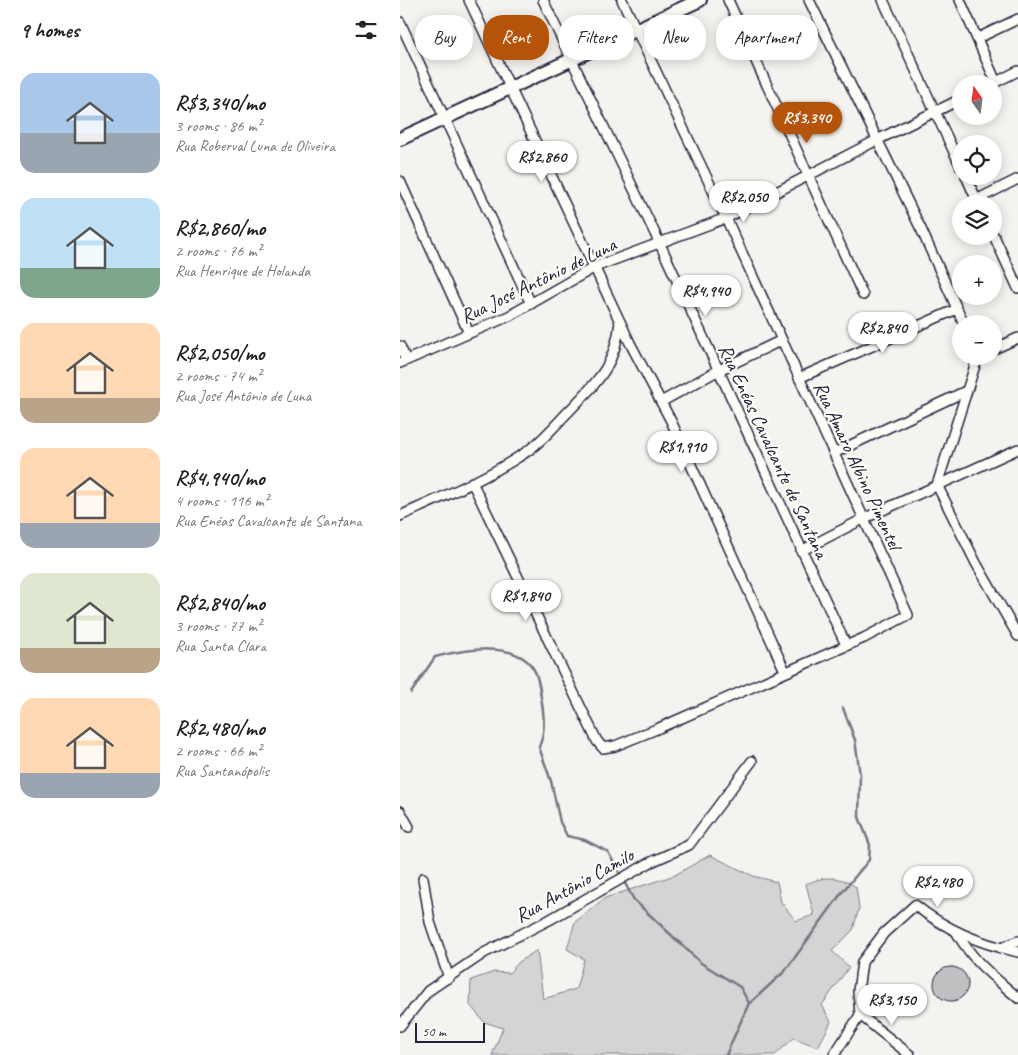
<!DOCTYPE html>
<meta charset="utf-8">
<style>
body{margin:0;font-family:Caveat,sans-serif;background:#f2f2f2;color:#222;height:100vh;display:flex;flex-direction:column;font-size:19px;white-space:nowrap}
*{box-sizing:border-box;margin:0}
p{font-size:16px;color:#767676}
.icon{flex:none;width:28px;height:28px;fill:none;stroke:currentColor;stroke-width:2;stroke-linecap:round;stroke-linejoin:round}
.map{position:relative;flex:1;overflow:hidden}
.side{display:flex;flex-direction:column;background:#fff;width:400px}
.side>*{flex:none}
.guide{position:absolute;left:15px;top:15px;width:475px;height:45px;display:flex;gap:10px}
.needle{width:32px;rotate:346deg}
.fabs{position:absolute;left:552px;top:75px;display:grid;gap:10px}
.fabs a{display:grid;place-items:center;width:50px;height:50px;border-radius:50%;background:#fff;box-shadow:0 2px 12px #0003;font-size:25px}
.scale{position:absolute;left:15px;bottom:12px;width:70px;box-sizing:border-box;padding-left:5px;border:2px solid #22223b;border-top:0;font-size:14px;line-height:18px;white-space:nowrap;color:#22223b;-webkit-text-stroke:4px #fdfcf7;paint-order:stroke}
.price{position:absolute;translate:-50% -42px;padding:0 11px;border-radius:18px;background:#fff;color:#222;font-size:16px;line-height:32px;filter:drop-shadow(0 1px 2px #0008)}
.price::after{content:'';position:absolute;left:50%;top:30px;width:15px;height:11px;margin-left:-8px;background:inherit;clip-path:polygon(0 0,100% 0,50% 100%)}
.price.current{background:#b45309;color:#fff}
ul{padding:0;list-style:none}
li{display:flex;align-items:center;gap:15px;height:125px;padding:0 20px}
li span{display:grid;place-items:center;flex:none;width:140px;height:100px;border-radius:15px;color:#555}
li>.icon{margin-inline-start:auto}
span .icon{width:60px;height:60px;fill:#fffc;stroke-width:1}
li b{font-size:21px}
h2{display:flex;justify-content:space-between;align-items:center;height:60px;padding:0 20px;font-size:21px}
.pill{padding:0 18px;border-radius:20px;background:#fff;box-shadow:0 2px 12px #0003;font-size:18px;line-height:45px}
.pill.current{background:#b45309;color:#fff}
main{display:flex;flex:1;min-height:0}
.map>svg:first-child{display:block}
.green{fill:#d5d4d5;stroke:#7c7b88}
.lines{fill:none;stroke-linecap:round;stroke-linejoin:round}
.stream{stroke:#757582;stroke-width:2.5}
.building{fill:#c0bfc2;stroke:#22223b}
.street-casing{stroke:#22223b;stroke-width:12}
.secondary-casing{stroke:#22223b;stroke-width:16}
.street{stroke:#fdfcf7;stroke-width:9}
.secondary{stroke:#fdfcf7;stroke-width:12}
.labels{text-anchor:middle;stroke-width:4.5;stroke-linejoin:round;paint-order:stroke}
.street-label{font-size:20px;fill:#22223b;stroke:#fdfcf7}
</style>
<main>
<section class="side">
<h2>9 homes<svg class="icon" aria-label="filters" viewBox="0 0 24 24"><path d="M4 7h16M4 17h16"/><circle cx="9" cy="7" r="2"/><circle cx="15" cy="17" r="2"/></svg></h2>
<ul>
<li><span style="background:linear-gradient(#a9c7e8 60%,#9aa5b1 0)"><svg class="icon" aria-label="home" viewBox="0 0 24 24"><path d="M3 11l9-7 9 7M6 9v11h12V9"/></svg></span><div><b>R$3,340/mo</b><p>3 rooms · 86 m²</p><p>Rua Roberval Luna de Oliveira</p></div></li>
<li><span style="background:linear-gradient(#bfe0f5 70%,#7fa58c 0)"><svg class="icon" aria-label="home" viewBox="0 0 24 24"><path d="M3 11l9-7 9 7M6 9v11h12V9"/></svg></span><div><b>R$2,860/mo</b><p>2 rooms · 76 m²</p><p>Rua Henrique de Holanda</p></div></li>
<li><span style="background:linear-gradient(#ffd9b3 75%,#b9a48a 0)"><svg class="icon" aria-label="home" viewBox="0 0 24 24"><path d="M3 11l9-7 9 7M6 9v11h12V9"/></svg></span><div><b>R$2,050/mo</b><p>2 rooms · 74 m²</p><p>Rua José Antônio de Luna</p></div></li>
<li><span style="background:linear-gradient(#ffd9b3 75%,#9aa5b1 0)"><svg class="icon" aria-label="home" viewBox="0 0 24 24"><path d="M3 11l9-7 9 7M6 9v11h12V9"/></svg></span><div><b>R$4,940/mo</b><p>4 rooms · 116 m²</p><p>Rua Enéas Cavalcante de Santana</p></div></li>
<li><span style="background:linear-gradient(#dfe7d0 75%,#b9a48a 0)"><svg class="icon" aria-label="home" viewBox="0 0 24 24"><path d="M3 11l9-7 9 7M6 9v11h12V9"/></svg></span><div><b>R$2,840/mo</b><p>3 rooms · 77 m²</p><p>Rua Santa Clara</p></div></li>
<li><span style="background:linear-gradient(#ffd9b3 75%,#9aa5b1 0)"><svg class="icon" aria-label="home" viewBox="0 0 24 24"><path d="M3 11l9-7 9 7M6 9v11h12V9"/></svg></span><div><b>R$2,480/mo</b><p>2 rooms · 66 m²</p><p>Rua Santanópolis</p></div></li>
</ul>
</section>
<div class="map">
<svg width="618" height="1055" viewBox="0 0 618 1055">
<rect width="100%" height="100%" fill="#f4f3ef"/>
<filter id="ink" filterUnits="userSpaceOnUse"><feTurbulence type="fractalNoise" baseFrequency=".02" numOctaves="2"/><feDisplacementMap in="SourceGraphic" scale="10" xChannelSelector="R" yChannelSelector="G"/><feConvolveMatrix kernelMatrix="1 2 1 2 8 2 1 2 1" color-interpolation-filters="sRGB"/></filter>
<g filter="url(#ink)">
<path class="green" d="M 310,855 L 353,876 L 377,882 L 381,902 L 396,921 L 414,915 L 406,884 C 424,876 439,875 456,887 L 459,908 L 453,930 L 432,951 L 449,967 L 422,1005 L 431,1022 L 418,1047 L 394,1038 L 375,1055 L 92,1055 L 103,1028 L 84,1022 L 70,1005 L 71,980 L 94,972 L 109,973 L 119,962 L 137,950 L 143,999 L 176,989 L 184,959 L 167,949 L 175,922 L 205,898 L 275,875 Z"/>
<g class="lines">
<g class="stream">
<path d="M 11,693 L 35,657 C 62,650 115,640 133,668 C 138,675 140,689 141,697 C 144,715 146,730 139,747 L 151,781 L 160,822 L 167,836 L 185,840 L 208,852 L 234,900 L 301,963 L 340,987 L 349,1003 L 326,1055"/>
<path d="M 350,1003 L 385,971 L 443,891 L 469,860 L 470,845 L 459,817 L 460,775 L 455,740 L 443,708"/>
</g>
</g>
<circle class="building" cx="551" cy="984" r="17"/>
<g class="lines">
<defs>
<g id="street">
<path d="M 69,0 L 230,343 L 271,421 L 385,671"/>
<path d="M 143,0 L 260,244 L 446,645"/>
<path d="M 328,0 L 463,295"/>
<path d="M 409,0 L 521,229 L 564,324"/>
<path d="M 483,0 L 561,167"/>
<path d="M 560,0 L 596,82"/>
<path d="M 0,22 L 131,304"/>
<path d="M 578,38 L 618,19"/>
<path d="M 592,84 L 618,71"/>
<path d="M 566,176 L 578,203"/>
<path d="M 0,181 L 69,333"/>
<path d="M 576,200 L 618,179"/>
<path d="M 594,236 L 618,288"/>
<path d="M 0,346 L 6,360"/>
<path d="M 594,349 L 618,338"/>
<path d="M 578,356 L 537,485 L 576,563 L 618,636"/>
<path d="M 0,363 L 109,316 L 195,267 L 326,218 L 477,140 L 561,99"/>
<path d="M 399,378 L 557,309"/>
<path d="M 261,402 L 317,371 L 382,340"/>
<path d="M 434,453 L 566,391"/>
<path d="M 72,482 L 197,741 L 203,748 L 215,746 L 259,728 L 464,638 L 508,615 L 326,218 L 222,0"/>
<path d="M 0,516 C 40,498 83,480 120,456 C 140,444 155,425 171,409 C 200,379 215,365 220,322"/>
<path d="M 401,551 L 463,519 L 618,449"/>
<path d="M 0,811 L 9,827"/>
<path d="M 23,878 L 30,922 L 49,978"/>
<path d="M 557,933 C 575,964 592,975 618,998"/>
<path d="M 601,948 L 618,941"/>
<path d="M 460,1015 L 510,1055"/>
<path d="M 0,1026 L 28,991 L 84,953 L 149,920 L 249,863 L 289,845 L 352,761"/>
<path d="M 434,1055 L 460,1015 L 458,991 L 462,962 L 484,933 L 515,905 C 546,930 579,943 618,952"/>
</g>
<path id="secondary" d="M 0,139 L 300,0"/>
</defs>
<use href="#street" class="street-casing"/>
<use href="#secondary" class="secondary-casing"/>
<use href="#street" class="street"/>
<use href="#secondary" class="secondary"/>
</g>
</g>
<g class="labels">
<g class="street-label">
<text transform="translate(138 280) rotate(-26)" y="7">Rua José Antônio de Luna</text>
<text transform="translate(374 451) rotate(65)" y="7">Rua Enéas Cavalcante de Santana</text>
<text transform="translate(458 465) rotate(65)" y="7">Rua Amaro Albino Pimentel</text>
<text transform="translate(174 885) rotate(-29)" y="7">Rua Antônio Camilo</text>
</g>
</g>
</svg>
<div class="fabs">
<a><svg class="needle" viewBox="-14 -14 28 28"><path d="M0-13l5 13h-10z" fill="#e53935"/><path d="M0 13l5-13h-10z" fill="#767676"/></svg></a>
<a><svg class="icon" aria-label="locate" viewBox="0 0 24 24"><circle cx="12" cy="12" r="6"/><path d="M12 2v4M12 18v4M2 12h4M18 12h4"/></svg></a>
<a><svg class="icon" aria-label="layers" viewBox="0 0 24 24"><path d="M12 4l9 5-9 5-9-5zM3 14l9 5 9-5"/></svg></a>
<a>+</a>
<a>−</a>
</div>
<div class="scale">50 m</div>
<b class="price current" style="left:407px;top:144px">R$3,340</b>
<b class="price" style="left:142px;top:183px">R$2,860</b>
<b class="price" style="left:344px;top:223px">R$2,050</b>
<b class="price" style="left:306px;top:317px">R$4,940</b>
<b class="price" style="left:483px;top:354px">R$2,840</b>
<b class="price" style="left:282px;top:473px">R$1,910</b>
<b class="price" style="left:126px;top:622px">R$1,840</b>
<b class="price" style="left:538px;top:908px">R$2,480</b>
<b class="price" style="left:492px;top:1026px">R$3,150</b>
<div class="guide">
<a class="pill">Buy</a>
<a class="pill current">Rent</a>
<a class="pill">Filters</a>
<a class="pill">New</a>
<a class="pill">Apartment</a>
</div>
</div>
</main>
